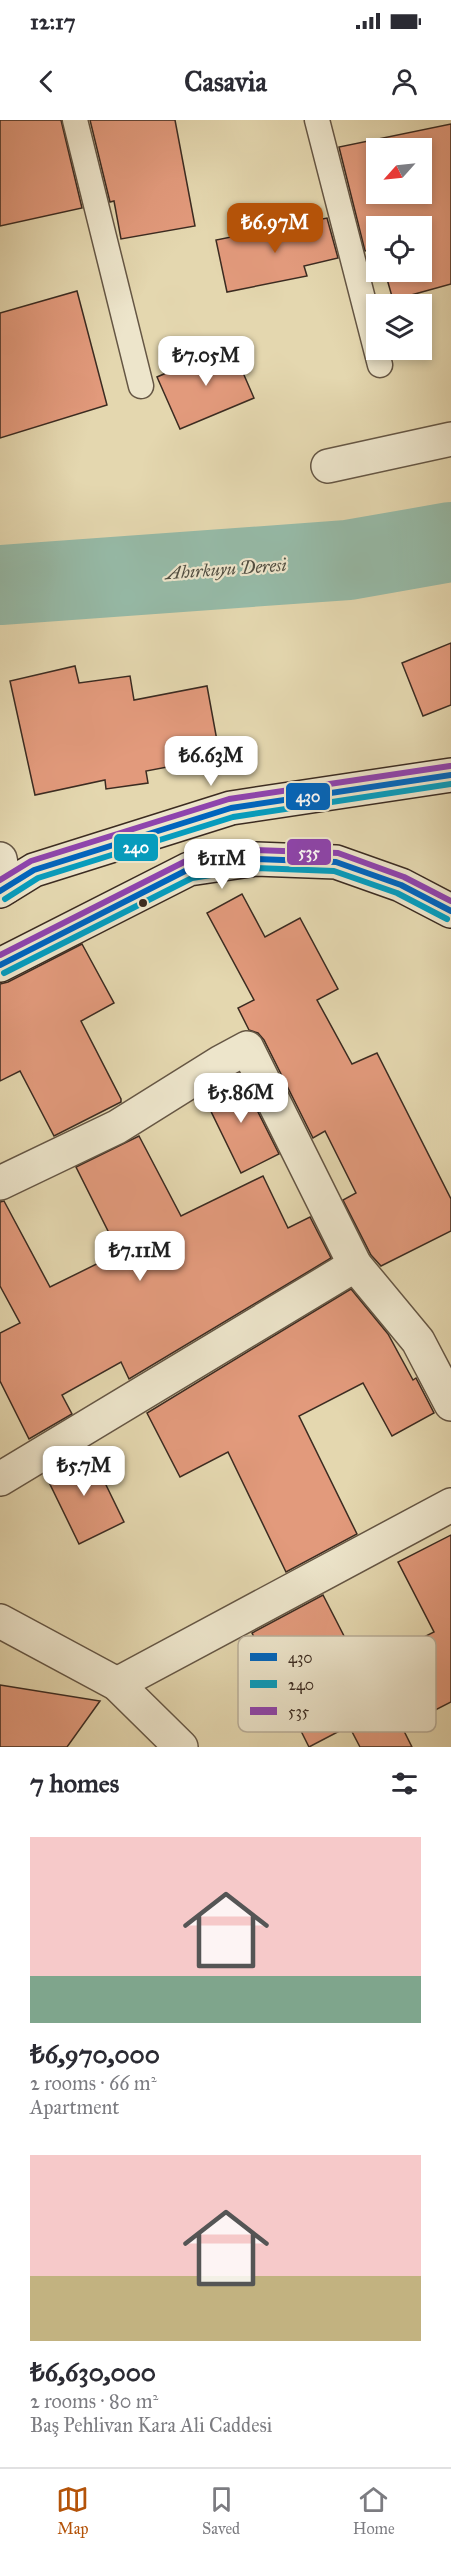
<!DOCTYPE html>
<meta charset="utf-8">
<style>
body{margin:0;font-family:"IM FELL Great Primer",serif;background:#f7f7f7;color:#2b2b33;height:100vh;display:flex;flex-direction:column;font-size:22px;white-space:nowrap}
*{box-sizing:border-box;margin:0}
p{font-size:20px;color:#7c7c81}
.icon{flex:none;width:33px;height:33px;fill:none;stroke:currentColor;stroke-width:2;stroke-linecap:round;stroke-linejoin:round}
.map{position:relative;height:1627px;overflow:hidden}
.side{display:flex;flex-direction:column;background:#fff;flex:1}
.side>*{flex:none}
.needle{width:39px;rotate:243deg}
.fabs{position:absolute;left:366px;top:18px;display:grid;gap:12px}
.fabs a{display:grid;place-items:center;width:66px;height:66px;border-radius:0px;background:#fff;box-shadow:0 3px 9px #0003;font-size:30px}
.price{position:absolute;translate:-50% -51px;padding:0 14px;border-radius:12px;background:#fff;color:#222;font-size:20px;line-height:39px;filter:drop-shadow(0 2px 3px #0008)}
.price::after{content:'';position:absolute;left:50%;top:36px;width:18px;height:14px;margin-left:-9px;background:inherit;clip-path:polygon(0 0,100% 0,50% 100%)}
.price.selected{background:#b45309;color:#fff}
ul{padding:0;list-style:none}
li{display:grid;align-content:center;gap:12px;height:318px;padding:0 30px}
li span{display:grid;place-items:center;height:186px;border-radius:0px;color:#555}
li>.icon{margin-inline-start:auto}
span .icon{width:108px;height:108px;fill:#fffc;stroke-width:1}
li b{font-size:26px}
h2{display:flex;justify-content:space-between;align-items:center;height:72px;padding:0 30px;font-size:26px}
.status{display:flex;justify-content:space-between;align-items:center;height:42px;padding:0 30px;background:#fff;direction:ltr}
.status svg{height:16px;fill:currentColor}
header{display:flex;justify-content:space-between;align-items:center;height:78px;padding:0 30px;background:#fff;font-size:27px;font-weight:700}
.tab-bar{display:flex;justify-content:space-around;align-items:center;height:84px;border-top:2px solid #e1e1e2;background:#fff;font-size:16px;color:#7c7c81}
.tab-bar a{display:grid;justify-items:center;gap:3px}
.tab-bar .selected{color:#b45309}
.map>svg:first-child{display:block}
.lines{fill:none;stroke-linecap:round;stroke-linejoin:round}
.river{stroke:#96baa7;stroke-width:80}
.building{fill:#e29a7c;stroke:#3b2b21;stroke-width:1.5;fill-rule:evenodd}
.service-casing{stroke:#655644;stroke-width:27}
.minor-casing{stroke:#655644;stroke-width:36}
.secondary-casing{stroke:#3b2b21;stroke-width:36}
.service{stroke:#ede5cb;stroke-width:24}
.minor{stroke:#ede5cb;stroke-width:33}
.secondary{stroke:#ede5cb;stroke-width:33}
.bus-1-casing{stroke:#ede5cb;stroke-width:10}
.bus-2-casing{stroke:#ede5cb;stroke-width:10}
.bus-3-casing{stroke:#ede5cb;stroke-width:10}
.bus-1{stroke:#0065bd;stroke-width:6}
.bus-2{stroke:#069cbd;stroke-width:6}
.bus-3{stroke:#8e44ad;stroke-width:6}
.bus-dot{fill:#3b2b21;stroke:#ede5cb;stroke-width:2}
.labels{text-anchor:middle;stroke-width:4.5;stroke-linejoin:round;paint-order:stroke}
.water-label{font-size:18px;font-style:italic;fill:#524f42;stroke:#ede5cb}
.key{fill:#ede5cb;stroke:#b8ad98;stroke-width:1.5}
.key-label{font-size:16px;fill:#3b2b21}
.line-badge{stroke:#ede5cb;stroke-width:2}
.badge-label{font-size:16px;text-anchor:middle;font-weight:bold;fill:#fff}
</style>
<div class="status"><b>12:17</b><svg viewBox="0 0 49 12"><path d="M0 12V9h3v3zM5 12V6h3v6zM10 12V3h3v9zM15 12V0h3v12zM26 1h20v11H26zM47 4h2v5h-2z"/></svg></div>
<header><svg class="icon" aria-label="back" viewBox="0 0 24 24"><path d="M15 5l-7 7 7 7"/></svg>Casavia<svg class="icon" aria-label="person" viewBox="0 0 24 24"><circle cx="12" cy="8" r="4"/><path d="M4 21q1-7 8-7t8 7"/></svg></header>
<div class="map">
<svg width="451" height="1627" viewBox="0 0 451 1627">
<rect width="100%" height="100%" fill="#e4d7af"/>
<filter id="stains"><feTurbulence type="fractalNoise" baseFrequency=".00333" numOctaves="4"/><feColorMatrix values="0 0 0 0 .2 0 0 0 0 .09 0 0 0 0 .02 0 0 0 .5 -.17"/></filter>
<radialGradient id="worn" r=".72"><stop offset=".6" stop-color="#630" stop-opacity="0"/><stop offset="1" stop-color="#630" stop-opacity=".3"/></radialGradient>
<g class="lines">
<path class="river" d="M 0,465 L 348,440 L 451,422"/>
</g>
<g class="building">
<path d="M 0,0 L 61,0 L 82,88 L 0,106 Z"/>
<path d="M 90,0 L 175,0 L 195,106 L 121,119 L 114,81 L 110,82 Z"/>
<path d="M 451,4 L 451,164 L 393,180 L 385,152 L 422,152 L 422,106 L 376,106 L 376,129 L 365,131 L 339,27 ZM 376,28 L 422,28 L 422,74 L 376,74 Z"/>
<path d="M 327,98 L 338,138 L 304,146 L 307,156 L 227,172 L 216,120 Z"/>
<path d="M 77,171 L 107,285 L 0,318 L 0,193 Z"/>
<path d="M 231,225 L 254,278 L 180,309 L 157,257 Z"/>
<path d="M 451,523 L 451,585 L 423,596 L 402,543 Z"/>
<path d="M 75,546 L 79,563 L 130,556 L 134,580 L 207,566 L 220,637 L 146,651 L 148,663 L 106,669 L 105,660 L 35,675 L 10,561 Z"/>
<path d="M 242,774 L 265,817 L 300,798 L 338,869 L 317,880 L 352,944 L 377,933 L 451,1079 L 451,1111 L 381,1146 L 371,1135 L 343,1080 L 356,1073 L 325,1011 L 313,1018 L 264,920 L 258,913 L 249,910 L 238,888 L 254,880 L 207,793 Z"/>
<path d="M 82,824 L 114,883 L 81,901 L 121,979 L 121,982 L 54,1016 L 20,951 L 0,961 L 0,864 L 8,862 Z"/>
<path d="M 239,954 L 279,1034 L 241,1053 L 203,975 Z"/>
<path d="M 139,1016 L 181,1096 L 263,1056 L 288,1108 L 310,1097 L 331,1138 L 129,1259 L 121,1242 L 62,1275 L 72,1294 L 29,1319 L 0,1261 L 0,1213 L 20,1203 L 0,1166 L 0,1082 L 4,1081 L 50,1167 L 119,1133 L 76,1047 Z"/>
<path d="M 351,1169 L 388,1214 L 413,1260 L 416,1258 L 434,1293 L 392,1316 L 363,1263 L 299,1296 L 357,1414 L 286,1452 L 228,1332 L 180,1357 L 147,1293 Z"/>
<path d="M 88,1328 L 124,1402 L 79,1424 L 45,1354 Z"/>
<path d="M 451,1415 L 451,1582 L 402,1607 L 412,1627 L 360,1627 L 349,1606 L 309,1627 L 252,1513 L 323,1475 L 361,1549 L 434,1512 L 398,1442 Z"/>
<path d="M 0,1565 L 100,1581 L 67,1627 L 0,1627 Z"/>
</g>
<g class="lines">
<defs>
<g id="service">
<path d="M 75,0 L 141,266"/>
<path d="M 317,0 L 380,245"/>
</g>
<g id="minor">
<path d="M 328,346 L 451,319"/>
<path d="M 0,739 L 6,767"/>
<path d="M 0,1063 L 117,1007 L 221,942 L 247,928 L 355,1145 L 418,1221 L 451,1284"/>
<path d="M 0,1359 L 355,1145"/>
<path d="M 0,1501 L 117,1564 L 181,1627"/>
<path d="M 117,1564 L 451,1385"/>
</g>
<g id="secondary">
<path d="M 0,771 L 34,750 L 231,688 L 451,655"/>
<path d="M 0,845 L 189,749 L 256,739 L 336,742 L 401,765 L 451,791"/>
</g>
</defs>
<use href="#service" class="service-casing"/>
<use href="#minor" class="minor-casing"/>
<use href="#secondary" class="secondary-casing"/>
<use href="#service" class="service"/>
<use href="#minor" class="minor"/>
<use href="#secondary" class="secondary"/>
<defs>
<g id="bus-1">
<path d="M 0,771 L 34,750 L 231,688 L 451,655"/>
<path d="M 0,845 L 189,749 L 256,739 L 336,742 L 401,765 L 451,791"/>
</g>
<g id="bus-2">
<path d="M 5,779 L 38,758 L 233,697 L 451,664"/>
<path d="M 4,853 L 192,758 L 256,748 L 334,751 L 397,773 L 447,799"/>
</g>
<g id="bus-3">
<path d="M 0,760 L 31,741 L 229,679 L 450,646"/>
<path d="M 0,835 L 186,741 L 255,730 L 338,733 L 404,757 L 451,781"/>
</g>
</defs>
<use href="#bus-1" class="bus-1-casing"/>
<use href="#bus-2" class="bus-2-casing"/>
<use href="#bus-3" class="bus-3-casing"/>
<use href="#bus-1" class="bus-1"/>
<use href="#bus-2" class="bus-2"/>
<use href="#bus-3" class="bus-3"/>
</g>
<circle class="bus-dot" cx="143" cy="783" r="5"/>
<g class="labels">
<g class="water-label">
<text transform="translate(226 449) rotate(-4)" y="6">Ahırkuyu Deresi</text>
</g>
</g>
<rect x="238" y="1516" width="198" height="96" rx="9" class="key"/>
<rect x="250" y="1533" width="27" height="8" fill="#0065bd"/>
<rect x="250" y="1560" width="27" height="8" fill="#069cbd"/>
<rect x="250" y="1587" width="27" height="8" fill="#8e44ad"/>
<g class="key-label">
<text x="288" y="1543">430</text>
<text x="288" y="1570">240</text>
<text x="288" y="1597">535</text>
</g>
<g class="line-badge">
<rect x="285" y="662" width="46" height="29" rx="6" fill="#0065bd"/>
<rect x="113" y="713" width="46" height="29" rx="6" fill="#069cbd"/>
<rect x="286" y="718" width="46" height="28" rx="6" fill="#8e44ad"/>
</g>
<g class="badge-label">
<text x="308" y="682">430</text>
<text x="136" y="733">240</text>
<text x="309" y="738">535</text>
</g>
<rect width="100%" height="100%" filter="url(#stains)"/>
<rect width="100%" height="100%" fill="url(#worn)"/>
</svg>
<div class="fabs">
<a><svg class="needle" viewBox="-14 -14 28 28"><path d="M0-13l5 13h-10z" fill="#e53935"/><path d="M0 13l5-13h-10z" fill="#7c7c81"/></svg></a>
<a><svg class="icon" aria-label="locate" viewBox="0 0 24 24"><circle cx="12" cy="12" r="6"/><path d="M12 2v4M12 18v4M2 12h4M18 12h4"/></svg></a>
<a><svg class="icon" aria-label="layers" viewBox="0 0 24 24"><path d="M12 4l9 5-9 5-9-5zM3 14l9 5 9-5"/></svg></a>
</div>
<b class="price selected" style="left:275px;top:134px">₺6.97M</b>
<b class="price" style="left:206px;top:267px">₺7.05M</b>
<b class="price" style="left:211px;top:667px">₺6.63M</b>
<b class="price" style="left:222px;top:770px">₺11M</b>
<b class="price" style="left:241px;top:1004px">₺5.86M</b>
<b class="price" style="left:140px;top:1162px">₺7.11M</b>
<b class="price" style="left:84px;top:1377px">₺5.7M</b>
</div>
<section class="side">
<h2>7 homes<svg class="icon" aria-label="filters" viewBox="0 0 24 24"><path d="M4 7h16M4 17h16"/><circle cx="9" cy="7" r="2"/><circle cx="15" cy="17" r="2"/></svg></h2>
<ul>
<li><span style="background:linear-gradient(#f6c9c9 75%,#7fa58c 0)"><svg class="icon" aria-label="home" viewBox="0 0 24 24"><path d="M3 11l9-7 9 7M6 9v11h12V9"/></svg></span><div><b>₺6,970,000</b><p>2 rooms · 66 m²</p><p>Apartment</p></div></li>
<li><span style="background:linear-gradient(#f6c9c9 65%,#c2b280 0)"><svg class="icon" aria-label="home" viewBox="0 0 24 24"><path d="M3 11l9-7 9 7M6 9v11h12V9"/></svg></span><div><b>₺6,630,000</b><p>2 rooms · 80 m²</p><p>Baş Pehlivan Kara Ali Caddesi</p></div></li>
</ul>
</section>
<nav class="tab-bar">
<a class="selected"><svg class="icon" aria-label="map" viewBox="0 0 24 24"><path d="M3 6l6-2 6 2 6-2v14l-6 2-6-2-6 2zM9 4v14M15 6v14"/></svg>Map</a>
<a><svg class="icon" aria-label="saved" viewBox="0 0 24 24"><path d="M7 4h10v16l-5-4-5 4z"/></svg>Saved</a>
<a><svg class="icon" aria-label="home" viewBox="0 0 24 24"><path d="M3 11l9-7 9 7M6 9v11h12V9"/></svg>Home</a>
</nav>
